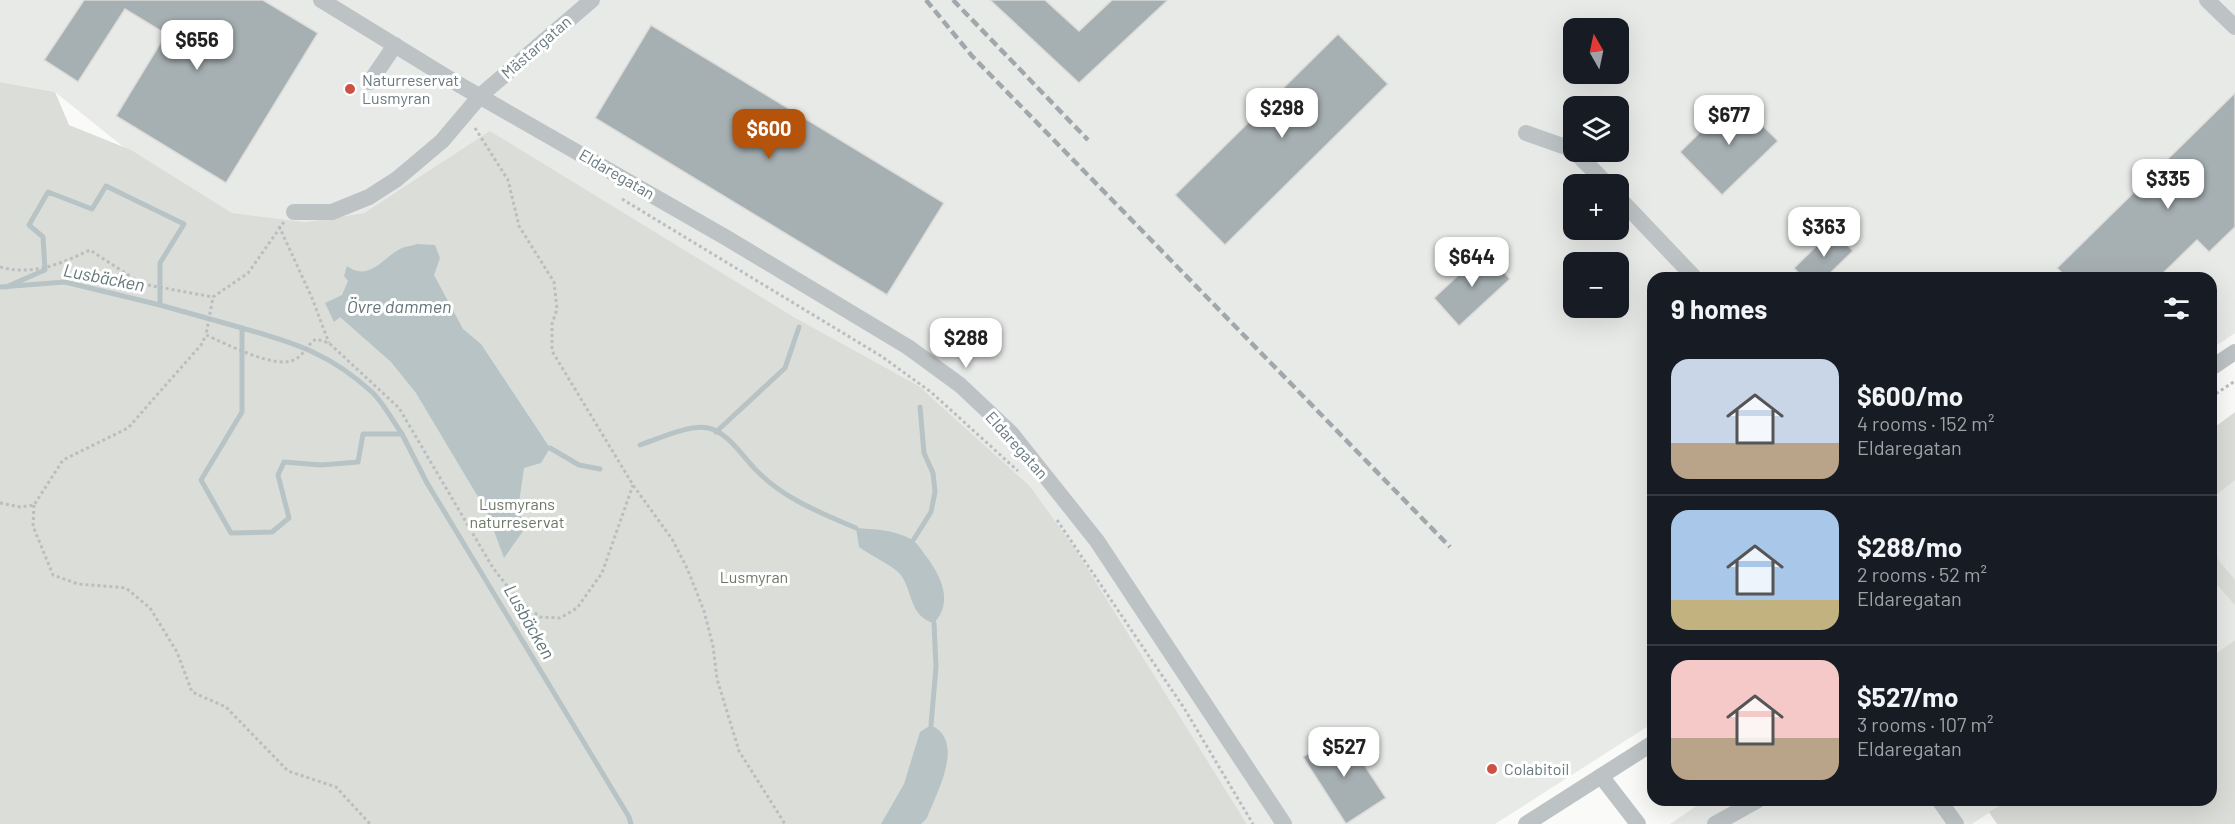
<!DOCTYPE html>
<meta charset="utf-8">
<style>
body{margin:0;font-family:Barlow,sans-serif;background:#20242c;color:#f1f3f6;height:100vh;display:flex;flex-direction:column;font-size:22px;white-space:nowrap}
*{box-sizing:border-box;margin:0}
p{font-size:20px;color:#9ea1a6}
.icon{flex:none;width:33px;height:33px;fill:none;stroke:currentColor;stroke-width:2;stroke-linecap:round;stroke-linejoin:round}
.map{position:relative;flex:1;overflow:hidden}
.side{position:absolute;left:1647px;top:272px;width:570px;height:534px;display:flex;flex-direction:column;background:#171b24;border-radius:18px;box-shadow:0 6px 24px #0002}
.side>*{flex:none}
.needle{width:39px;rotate:351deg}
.controls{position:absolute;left:1563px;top:18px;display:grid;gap:12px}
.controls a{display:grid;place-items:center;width:66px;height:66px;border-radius:12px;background:#171b24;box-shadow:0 6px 24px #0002;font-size:30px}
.price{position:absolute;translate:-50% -51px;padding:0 14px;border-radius:12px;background:#fff;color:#222;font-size:20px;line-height:39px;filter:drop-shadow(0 2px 3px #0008)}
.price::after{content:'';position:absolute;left:50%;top:36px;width:18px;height:14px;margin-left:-9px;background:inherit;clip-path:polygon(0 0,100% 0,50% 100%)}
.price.current{background:#b45309;color:#fff}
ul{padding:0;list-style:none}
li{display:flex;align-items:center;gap:18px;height:150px;padding:0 24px}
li+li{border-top:2px solid #363941}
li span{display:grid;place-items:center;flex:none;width:168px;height:120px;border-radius:18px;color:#555}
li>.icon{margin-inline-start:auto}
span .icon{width:72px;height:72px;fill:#fffc;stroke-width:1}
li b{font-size:26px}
h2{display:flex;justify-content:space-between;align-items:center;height:72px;padding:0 24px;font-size:26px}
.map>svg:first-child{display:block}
.built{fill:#e8eae8;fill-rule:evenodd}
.green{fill:#dbded8}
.water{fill:#b8c3c6}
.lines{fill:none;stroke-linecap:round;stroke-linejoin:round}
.stream{stroke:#b8c3c6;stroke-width:5}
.building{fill:#a6afb2;stroke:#dcdcda;stroke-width:1.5}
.path{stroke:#babec0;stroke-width:3;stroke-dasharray:3 3;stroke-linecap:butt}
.minor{stroke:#bdc3c5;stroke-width:16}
.rail{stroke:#a0a8ab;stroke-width:4.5;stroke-dasharray:9 4.5;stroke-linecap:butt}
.poi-dot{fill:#ce5244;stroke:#fff;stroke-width:2}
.labels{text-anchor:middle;stroke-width:6;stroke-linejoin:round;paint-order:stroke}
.street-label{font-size:16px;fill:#68797f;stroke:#fff}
.poi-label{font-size:16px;fill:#68797f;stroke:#fff;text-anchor:start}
.park-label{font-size:16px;fill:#6c7866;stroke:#fff}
.water-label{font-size:18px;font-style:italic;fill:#647678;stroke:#fff}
</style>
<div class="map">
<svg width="2235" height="824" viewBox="0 0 2235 824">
<rect width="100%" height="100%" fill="#fafaf8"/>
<g class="built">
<path d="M 0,0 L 2235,0 L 2235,333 L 2211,349 L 2211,278 L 1653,278 L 1653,723 L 1495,824 L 1247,824 L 1076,550 L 1030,486 L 919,386 L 475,143 L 364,213 L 305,222 L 202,210 L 55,92 L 0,82 ZM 1574,28 L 1618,28 L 1618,74 L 1574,74 ZM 1574,106 L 1618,106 L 1618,152 L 1574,152 ZM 1574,184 L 1618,184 L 1618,230 L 1574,230 ZM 1574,262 L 1618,262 L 1618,308 L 1574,308 Z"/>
<path d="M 2235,455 L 2235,640 L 2211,657 L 2211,474 Z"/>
<path d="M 1705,800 L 2008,800 L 1972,824 L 1670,824 Z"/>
</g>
<g class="green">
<path d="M 0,82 L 55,92 L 69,125 L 131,150 L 232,213 L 305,222 L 364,213 L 490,131 L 792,316 L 919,386 L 1030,486 L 1076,550 L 1247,824 L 0,824 Z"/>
<path d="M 2235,412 L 2235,480 L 2211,499 L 2211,430 Z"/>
<path d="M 2211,551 L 2235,580 L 2235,605 L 2211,578 Z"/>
<path d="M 2235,640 L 2235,824 L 1997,824 L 1989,812 L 2008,800 L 2211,800 L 2211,657 Z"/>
</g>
<g class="water">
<path d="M 417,244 L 435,245 L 440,258 L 434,275 L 463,329 L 481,344 L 550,448 L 541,463 L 524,468 L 518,510 L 526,527 L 504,558 L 487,512 L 416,393 L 391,362 L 340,317 L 334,322 L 325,303 L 342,295 L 348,281 L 344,276 L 347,266 C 370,283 385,255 402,248 C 407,246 412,246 417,244 Z"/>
<path d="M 856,528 C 875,529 894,530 911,539 C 917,542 922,551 926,556 C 941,576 954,602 934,623 C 909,617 913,590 900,574 C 893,566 870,555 859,547 Z"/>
<path d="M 931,725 C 966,742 937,791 927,818 L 921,824 L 881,824 L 904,784 L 920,732 Z"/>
</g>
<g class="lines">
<g class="stream">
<path d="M 0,287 L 65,282 L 160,305"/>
<path d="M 6,287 L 45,270 L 43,237 L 29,225 L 48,192 L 92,209 L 106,186 L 184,224 L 160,263 L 160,305 L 242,328 L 242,412 L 201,480 L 231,533 L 272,532 L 289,518 L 278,475 L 284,462 L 321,465 L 358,462 L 363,434 L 402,434 L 427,483 L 629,817 L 631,824"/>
<path d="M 242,328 C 295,343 331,354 373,393 C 384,404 393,421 402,434"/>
<path d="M 945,353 L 958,340"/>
<path d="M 716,432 L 785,368 L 799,327"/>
<path d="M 640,445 C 658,439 690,424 708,428 C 728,432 743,457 756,470 C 784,499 821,513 856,528"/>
<path d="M 550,448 L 579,465 L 600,469"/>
<path d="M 914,539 L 931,512 L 935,492 L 933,473 L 924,453 L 920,407"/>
<path d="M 931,725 L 936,667 L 934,623"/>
</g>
</g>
<g class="building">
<path d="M 84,0 L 263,0 L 318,33 L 226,183 L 116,116 L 166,34 L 125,9 L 78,82 L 44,60 Z"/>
<path d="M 990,0 L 1045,0 L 1079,31 L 1112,0 L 1168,0 L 1079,83 Z"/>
<path d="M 651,25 L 944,203 L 887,295 L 595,118 Z"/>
<path d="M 1338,34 L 1388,84 L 1225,245 L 1175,195 Z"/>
<path d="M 2235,93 L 2235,227 L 2209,252 L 2197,240 L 2158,278 L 2067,278 L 2057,268 Z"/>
<path d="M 1735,98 L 1778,141 L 1722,195 L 1680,152 Z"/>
<path d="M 1833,230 L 1853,251 L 1825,278 L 1803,278 L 1794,268 Z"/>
<path d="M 1484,251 L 1510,279 L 1459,326 L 1434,298 Z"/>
<path d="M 1342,731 L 1386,798 L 1346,824 L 1303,757 Z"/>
</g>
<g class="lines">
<g class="path">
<path d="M 475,128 L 508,180 L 519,226 L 554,282 L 557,309 L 552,324 L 552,351 L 633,485 L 672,539 L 687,568 L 704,611 L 713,646 L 717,679 L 739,751 L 785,824"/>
<path d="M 622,199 L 881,356 L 931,392 L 1018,471"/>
<path d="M 284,222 L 248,273 L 213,297 L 206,335 C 225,343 277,371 296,359 C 304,354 308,344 316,339 L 329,343 L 399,408 L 493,568 L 519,601 L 540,617 L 560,618 L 577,608 L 602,573 L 633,485"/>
<path d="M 279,226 L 312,298 L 329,343"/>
<path d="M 0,267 C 33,276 60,264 90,250 L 142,284 L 213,297"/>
<path d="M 2211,397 L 2235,381"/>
<path d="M 0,503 L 20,507 L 34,505 L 63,460 L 128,428 L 201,345 L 206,335"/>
<path d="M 34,505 L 33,526 L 53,575 L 78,584 L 126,588 L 150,608 L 177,652 L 192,692 L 226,707 L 288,771 L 336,787 L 370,824"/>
<path d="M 1057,520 L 1184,708 L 1253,824"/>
</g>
<g class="minor">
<path d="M 321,0 L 458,84 L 725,237 L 908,347 L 960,385 L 1011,433 L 1097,541 L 1284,824"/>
<path d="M 2207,0 L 2235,27"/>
<path d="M 370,82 L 395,45"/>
<path d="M 1526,133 L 1574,150"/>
<path d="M 1575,152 L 1607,184"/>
<path d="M 1618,197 L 1695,278"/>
<path d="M 294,212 L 332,212 L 369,197 L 397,179 L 442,141 L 481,95 L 592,0"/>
<path d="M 2211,368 L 2235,352"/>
<path d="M 1601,776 L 1638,824"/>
<path d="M 1939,800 L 1956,824"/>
<path d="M 1526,824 L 1653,743"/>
<path d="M 1715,824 L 1758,800"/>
</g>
<g class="rail">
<path d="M 926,0 L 972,56 L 1450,547"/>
<path d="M 953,0 L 1088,140"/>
</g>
</g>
<g class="poi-dot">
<circle cx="350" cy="89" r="6"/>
<circle cx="1492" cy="769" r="6"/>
</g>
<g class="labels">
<g class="street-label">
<text transform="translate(536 47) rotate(-41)" y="6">Mästargatan</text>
<text transform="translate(617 174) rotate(30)" y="6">Eldaregatan</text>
<text transform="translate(1017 445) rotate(48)" y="6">Eldaregatan</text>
</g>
<g class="poi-label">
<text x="362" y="86">Naturreservat<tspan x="362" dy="18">Lusmyran</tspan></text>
<text x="1504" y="775">Colabitoil</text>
</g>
<g class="park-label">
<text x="517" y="510">Lusmyrans<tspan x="517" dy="18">naturreservat</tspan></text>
<text x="754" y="583">Lusmyran</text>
</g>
<g class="water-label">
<text transform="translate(104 278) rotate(11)" y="6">Lusbäcken</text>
<text x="399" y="313">Övre dammen</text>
<text transform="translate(529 622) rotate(60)" y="6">Lusbäcken</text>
</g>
</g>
</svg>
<div class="controls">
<a><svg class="needle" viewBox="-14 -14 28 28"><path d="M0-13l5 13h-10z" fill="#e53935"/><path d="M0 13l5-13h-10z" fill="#9ea1a6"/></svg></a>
<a><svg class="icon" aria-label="layers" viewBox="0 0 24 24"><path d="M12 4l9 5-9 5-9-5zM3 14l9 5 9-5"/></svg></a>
<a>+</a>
<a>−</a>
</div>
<b class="price" style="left:197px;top:71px">$656</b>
<b class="price" style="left:1282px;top:139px">$298</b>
<b class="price" style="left:1729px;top:146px">$677</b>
<b class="price current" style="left:769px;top:160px">$600</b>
<b class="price" style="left:2168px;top:210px">$335</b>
<b class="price" style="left:1824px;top:258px">$363</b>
<b class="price" style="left:1472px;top:288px">$644</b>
<b class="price" style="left:966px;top:369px">$288</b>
<b class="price" style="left:1344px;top:778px">$527</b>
<section class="side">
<h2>9 homes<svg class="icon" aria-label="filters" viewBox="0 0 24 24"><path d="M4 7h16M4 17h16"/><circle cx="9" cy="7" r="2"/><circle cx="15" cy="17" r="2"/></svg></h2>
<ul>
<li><span style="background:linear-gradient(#c9d6e8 70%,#b9a48a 0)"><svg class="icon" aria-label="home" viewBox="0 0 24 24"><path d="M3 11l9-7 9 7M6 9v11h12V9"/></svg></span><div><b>$600/mo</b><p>4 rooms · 152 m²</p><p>Eldaregatan</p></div></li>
<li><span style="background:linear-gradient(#a9c7e8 75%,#c2b280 0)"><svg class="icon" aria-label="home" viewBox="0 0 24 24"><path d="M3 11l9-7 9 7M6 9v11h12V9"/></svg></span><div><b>$288/mo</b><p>2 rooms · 52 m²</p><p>Eldaregatan</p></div></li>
<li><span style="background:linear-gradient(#f6c9c9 65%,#b9a48a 0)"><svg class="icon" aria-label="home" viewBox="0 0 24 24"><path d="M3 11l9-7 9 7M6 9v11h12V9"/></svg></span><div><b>$527/mo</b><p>3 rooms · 107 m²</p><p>Eldaregatan</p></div></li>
</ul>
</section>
</div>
